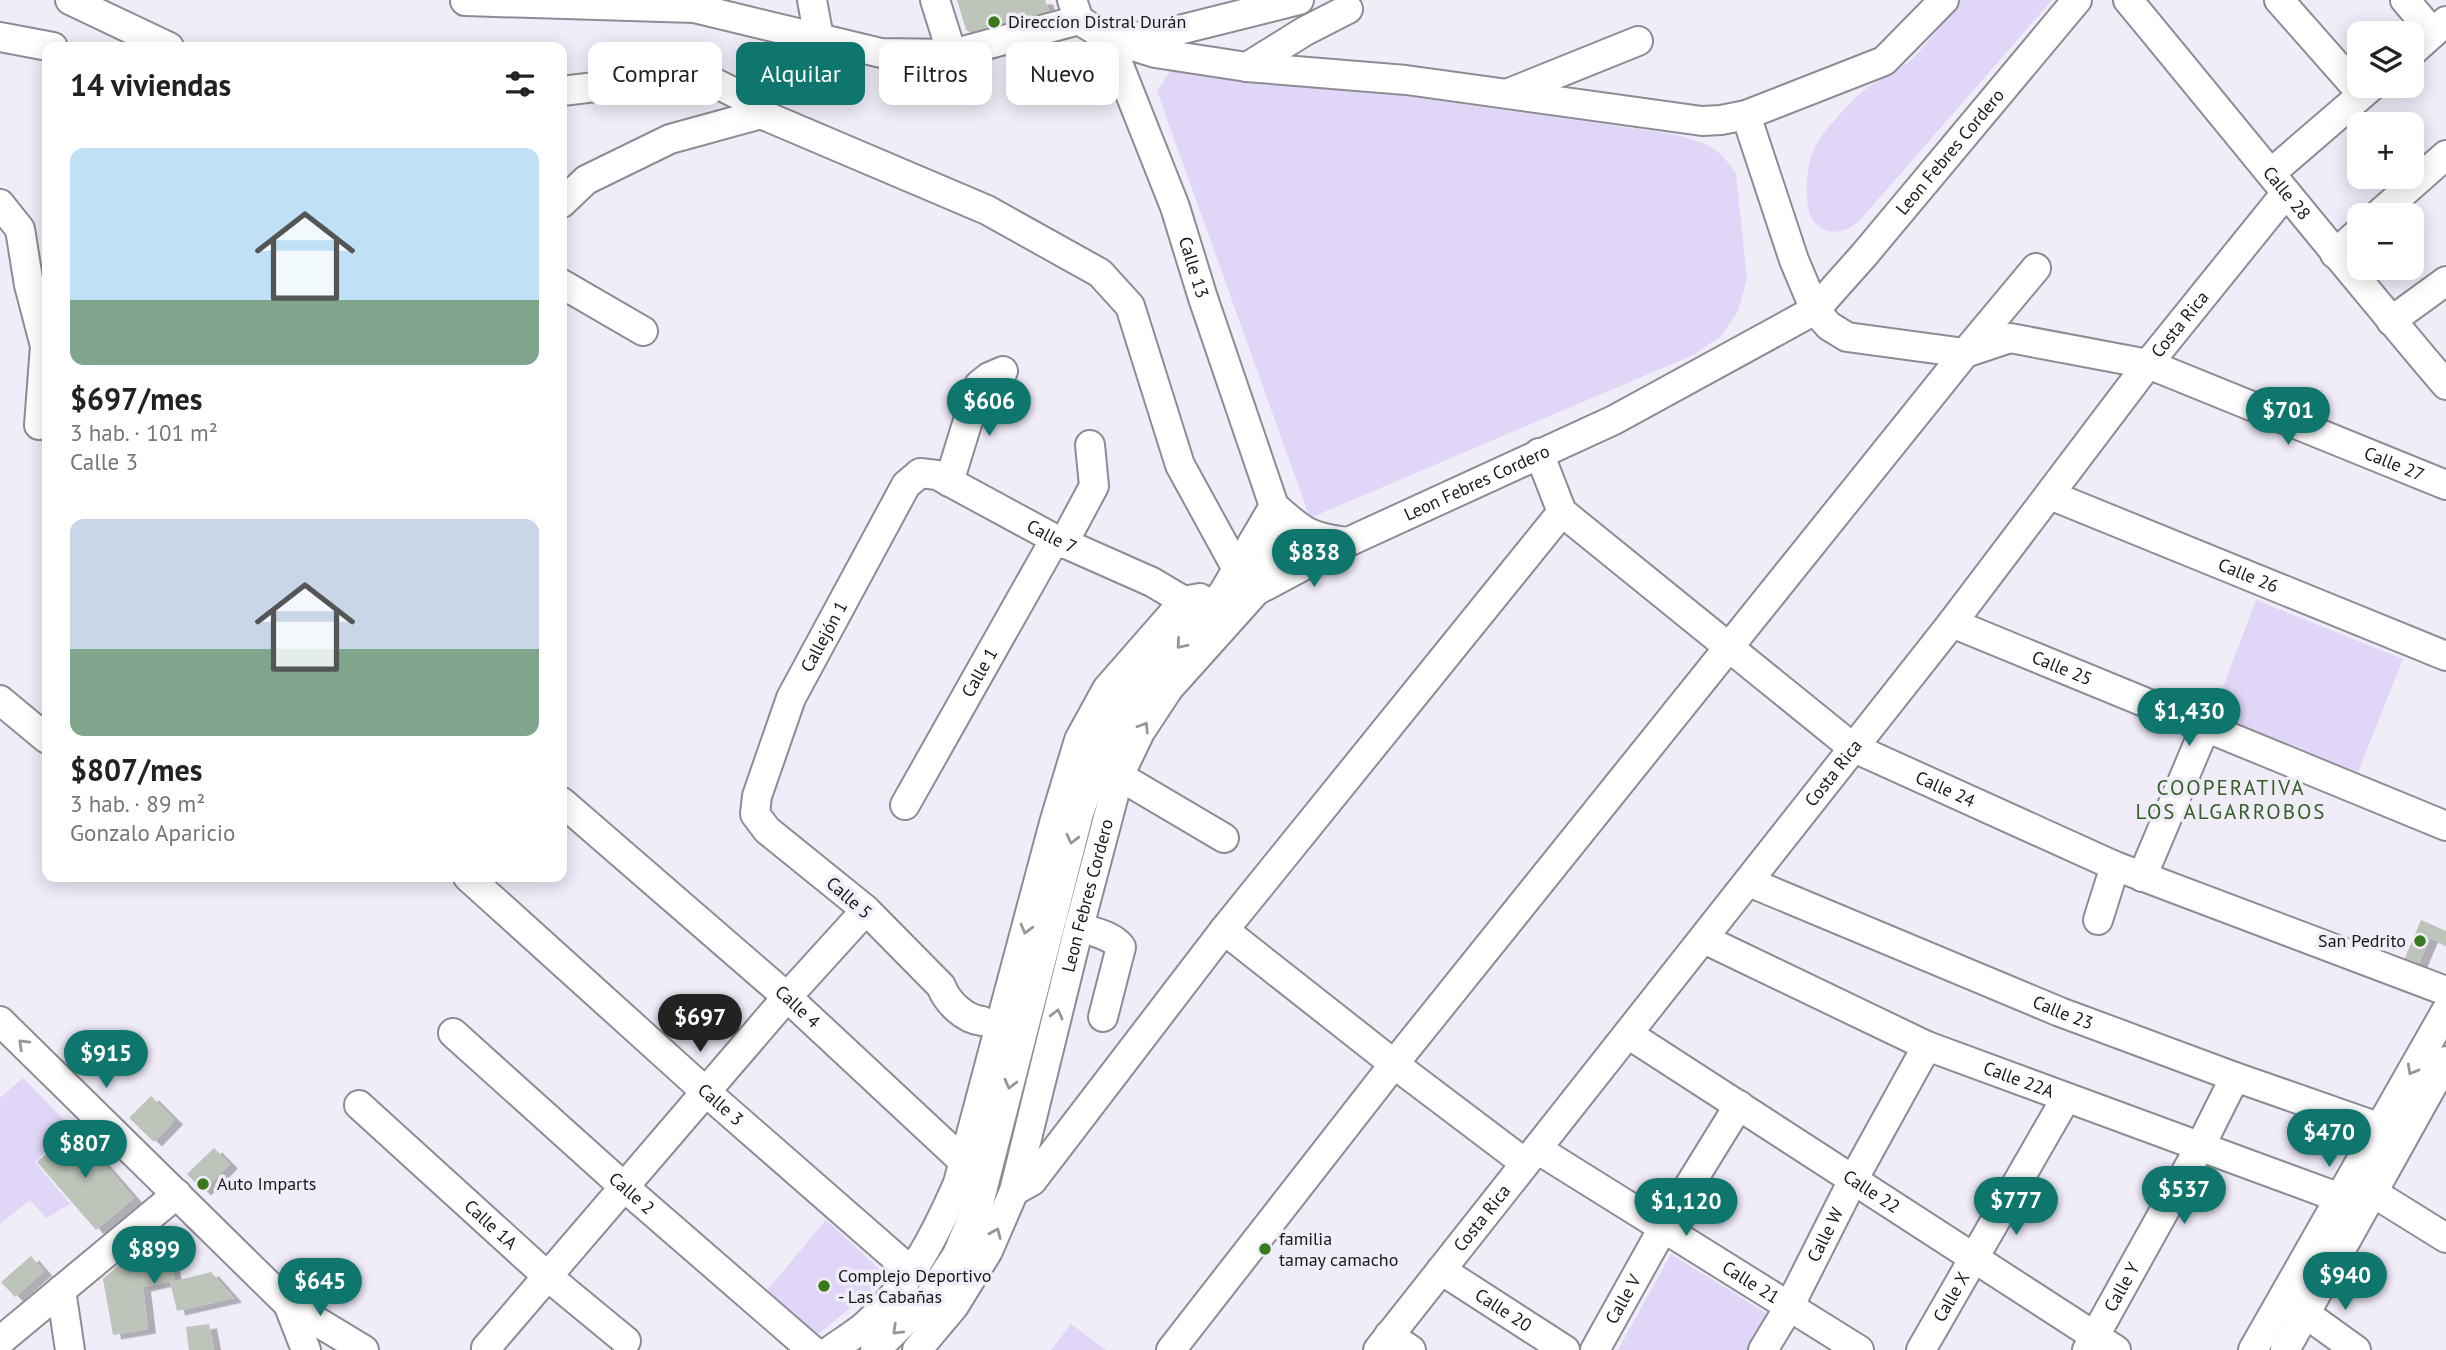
<!DOCTYPE html>
<html lang="es">
<meta charset="utf-8">
<style>
body{margin:0;font-family:"PT Sans",sans-serif;background:#f2f2f2;color:#222;height:100vh;display:flex;flex-direction:column;font-size:26px;white-space:nowrap}
*{box-sizing:border-box;margin:0}
p{font-size:23px;color:#767676}
.icon{flex:none;width:38px;height:38px;fill:none;stroke:currentColor;stroke-width:2;stroke-linecap:round;stroke-linejoin:round}
.map{position:relative;flex:1;overflow:hidden}
.drawer{position:absolute;left:42px;top:42px;width:525px;height:840px;display:flex;flex-direction:column;background:#fff;border-radius:14px;box-shadow:0 4px 18px #0003}
.drawer>*{flex:none}
.guide{position:absolute;left:588px;top:42px;width:665px;height:63px;display:flex;gap:14px}
.fabs{position:absolute;left:2347px;top:21px;display:grid;gap:14px}
.fabs a{display:grid;place-items:center;width:77px;height:77px;border-radius:14px;background:#fff;box-shadow:0 4px 18px #0003;font-size:35px}
.price{position:absolute;translate:-50% -60px;padding:0 16px;border-radius:24px;background:#0f766e;color:#fff;font-size:23px;line-height:46px;filter:drop-shadow(0 2px 4px #0008)}
.price::after{content:'';position:absolute;left:50%;top:42px;width:21px;height:16px;margin-left:-10px;background:inherit;clip-path:polygon(0 0,100% 0,50% 100%)}
.price.on{background:#222;color:#fff}
ul{padding:0;list-style:none}
li{display:grid;align-content:center;gap:14px;height:371px;padding:0 28px}
li span{display:grid;place-items:center;height:217px;border-radius:14px;color:#555}
li>.icon{margin-inline-start:auto}
span .icon{width:126px;height:126px;fill:#fffc;stroke-width:1}
li b{font-size:30px}
h2{display:flex;justify-content:space-between;align-items:center;height:84px;padding:0 28px;font-size:30px}
.pill{padding:0 24px;border-radius:14px;background:#fff;box-shadow:0 4px 18px #0003;font-size:24px;line-height:63px}
.pill.on{background:#0f766e;color:#fff}
.map>svg:first-child{display:block}
.green{fill:#e0d6f7}
.building{fill:#bdc4ba;filter:url(#shadow)}
.lines{fill:none;stroke-linecap:round;stroke-linejoin:round}
.minor-casing{stroke:#8e8b95;stroke-width:32}
.minor{stroke:#fff;stroke-width:28}
.oneway{stroke:#979798}
.poi-dot{fill:#387b1c;stroke:#f0ecf8;stroke-width:2.5}
.labels{text-anchor:middle;stroke-width:7;stroke-linejoin:round;paint-order:stroke}
.poi-label{font-size:18px;fill:#18171b;stroke:#f0ecf8;text-anchor:start}
.street-label{font-size:18px;fill:#18171b;stroke:#f0ecf8}
.quarter-label{font-size:21px;letter-spacing:2px;fill:#345f25;stroke:#f0ecf8}
</style>
<div class="map">
<svg width="2446" height="1350" viewBox="0 0 2446 1350">
<defs>
<filter id="shadow"><feDropShadow dx="8" dy="4.5" stdDeviation="0" flood-color="#0004"/></filter>
</defs>
<rect width="100%" height="100%" fill="#f0ecf8"/>
<g class="green">
<path d="M 1960,0 L 2052,0 L 1860,220 C 1841,239 1813,235 1808,207 C 1805,187 1807,161 1817,143 C 1822,133 1853,99 1863,91 C 1880,78 1902,70 1916,55 C 1932,38 1946,18 1960,0 Z"/>
<path d="M 1175,63 L 1672,134 C 1705,143 1717,144 1736,174 L 1747,279 L 1738,311 L 1721,336 L 1693,355 L 1310,518 L 1157,91 Z"/>
<path d="M 2256,600 L 2403,659 L 2358,772 L 2213,713 Z"/>
<path d="M 23,1078 L 71,1127 L 35,1162 L 70,1204 L 46,1218 L 30,1200 L 0,1224 L 0,1098 Z"/>
<path d="M 826,1220 L 888,1277 L 812,1339 L 763,1295 Z"/>
<path d="M 1671,1254 L 1774,1318 L 1757,1350 L 1618,1350 Z"/>
<path d="M 1071,1324 L 1106,1350 L 1051,1350 Z"/>
</g>
<g class="building">
<path d="M 957,0 L 1045,0 L 1050,14 L 978,37 L 966,30 Z"/>
<path d="M 2421,920 L 2446,931 L 2446,945 L 2430,938 L 2418,966 L 2404,960 Z"/>
<path d="M 151,1096 L 175,1120 L 154,1142 L 129,1118 Z"/>
<path d="M 74,1129 L 134,1198 L 96,1230 L 37,1162 Z"/>
<path d="M 214,1148 L 230,1164 L 203,1191 L 187,1174 Z"/>
<path d="M 163,1225 L 175,1281 L 211,1272 L 234,1298 L 177,1311 L 170,1281 L 143,1287 L 148,1329 L 113,1335 L 103,1279 Z"/>
<path d="M 31,1256 L 44,1271 L 15,1297 L 1,1282 Z"/>
<path d="M 209,1324 L 214,1350 L 189,1350 L 186,1327 Z"/>
</g>
<g class="lines">
<defs>
<g id="minor">
<path d="M 70,0 L 169,47"/>
<path d="M 812,0 L 819,38"/>
<path d="M 935,0 L 952,54"/>
<path d="M 1072,0 L 1079,20 L 1108,38 L 1155,53 L 1247,67 L 1406,80 L 1702,121 L 1721,120 L 1746,115 L 1884,61 L 1944,0"/>
<path id="s1" d="M 2128,0 C 2234,128 2338,258 2446,385"/>
<path d="M 2279,0 L 2362,94"/>
<path d="M 2405,0 L 2433,33"/>
<path d="M 465,1 L 694,8 L 881,53 L 952,54 L 1079,20"/>
<path d="M 0,37 L 53,47"/>
<path d="M 1125,37 L 1155,36 L 1299,0"/>
<path id="s2" d="M 1108,38 L 1175,207 L 1203,298 L 1274,506 C 1303,532 1309,537 1348,542 L 1614,420 L 1815,310 L 1864,255 L 2077,0"/>
<path d="M 2412,52 L 2446,21"/>
<path d="M 1247,67 L 1305,31 L 1348,9"/>
<path d="M 562,91 L 687,76 L 711,81 L 743,97 L 761,114 L 987,210 L 1100,273 L 1130,306 L 1180,465 L 1237,569 L 1256,591 L 1348,542"/>
<path d="M 1509,93 L 1638,41"/>
<path id="s3" d="M 1746,115 L 1794,260 L 1815,310 L 1829,326 L 1847,337 L 1965,353 L 2010,338 L 2148,364 L 2446,485"/>
<path d="M 2271,173 L 2372,86"/>
<path d="M 562,203 L 586,180 L 670,139 L 761,114"/>
<path d="M 0,204 L 20,229 L 29,285 L 45,346 L 39,425"/>
<path d="M 2378,215 L 2446,155"/>
<path d="M 2335,254 L 2359,232"/>
<path d="M 562,284 L 643,331"/>
<path d="M 2391,321 L 2446,281"/>
<path id="s4" d="M 1539,453 L 1562,512 L 1852,747 L 2115,866 L 2446,991"/>
<path d="M 949,482 L 979,385 L 989,377 L 1003,371"/>
<path id="s5" d="M 2050,495 L 2446,656"/>
<path d="M 1063,544 L 1094,486 L 1090,445"/>
<path id="s6" d="M 1952,623 L 2446,826"/>
<path d="M 0,700 L 47,739"/>
<path d="M 1119,776 L 1224,838"/>
<path id="s7" d="M 562,802 L 787,997 L 963,1161"/>
<path id="s8" d="M 905,805 L 1055,539"/>
<path id="s9" d="M 468,877 L 706,1092 L 912,1272"/>
<path d="M 2142,877 L 2205,728"/>
<path id="s10" d="M 1749,882 L 2060,1012 L 2235,1077 L 2381,1128"/>
<path d="M 2098,920 L 2115,866"/>
<path d="M 1079,927 C 1093,932 1112,935 1121,947 L 1103,1017"/>
<path d="M 1224,930 L 1394,1064 L 1525,1163"/>
<path id="s11" d="M 1704,939 L 1927,1046 L 2340,1198"/>
<path d="M 0,1021 L 288,1304 L 306,1350"/>
<path id="s12" d="M 982,1021 C 964,1019 947,1002 941,986 L 866,910 L 767,830 L 755,814 L 757,796 L 791,698 L 906,485 L 920,473 L 937,475 L 1055,539 L 1152,582 L 1184,601"/>
<path id="s13" d="M 453,1033 L 623,1186 L 812,1350"/>
<path id="s14" d="M 1628,1034 L 2116,1350"/>
<path id="s15" d="M 359,1105 L 547,1276 L 626,1341"/>
<path id="s16" d="M 1537,1149 L 1859,1350"/>
<path d="M 1014,1191 L 1032,1181 L 1224,930 L 1562,512"/>
<path d="M 2372,1192 L 2446,1238"/>
<path id="s17" d="M 1441,1270 L 1565,1350"/>
<path d="M 61,1290 L 70,1350"/>
<path d="M 288,1304 L 364,1350"/>
<path d="M 2306,1314 L 2356,1350"/>
<path d="M 1389,1335 L 1411,1350"/>
<path d="M 0,1341 L 177,1194"/>
<path d="M 486,1348 L 787,997 L 866,910"/>
<path d="M 831,1350 C 842,1342 856,1334 866,1325 C 909,1286 935,1236 958,1183 L 1054,823 L 1079,740 L 1107,689 L 1184,601 L 1200,598"/>
<path d="M 875,1350 L 928,1299 L 957,1255 L 979,1203 L 1079,813 L 1098,759 L 1125,708 L 1223,593 L 1274,506"/>
<path id="s18" d="M 917,1350 L 954,1306 L 988,1251 L 1014,1191 L 1079,927 L 1119,776 L 1140,732 L 1169,688 L 1256,591 L 1295,525"/>
<path d="M 1171,1350 L 1394,1064 L 1965,353 L 2036,268"/>
<path id="s19" d="M 1378,1350 L 1952,623 L 2148,364 L 2286,193"/>
<path id="s20" d="M 1595,1350 L 1663,1228 L 1739,1105"/>
<path id="s21" d="M 1763,1350 L 1789,1307 L 1853,1180 L 1927,1046"/>
<path id="s22" d="M 1921,1350 L 2066,1098"/>
<path id="s23" d="M 2087,1350 L 2201,1145 L 2235,1077"/>
<path d="M 2253,1350 L 2446,1011"/>
<path d="M 2285,1350 L 2446,1061"/>
</g>
</defs>
<use href="#minor" class="minor-casing"/>
<use href="#minor" class="minor"/>
</g>
<defs><path id="oneway-chevron" d="M-2-3.5L2.5 0L-2 3.5" fill="none" stroke-width="1.6" stroke-linecap="round" stroke-linejoin="round" transform="scale(1.75)"/></defs>
<g class="oneway">
<use href="#oneway-chevron" transform="translate(1181 644) rotate(130)"/>
<use href="#oneway-chevron" transform="translate(1144 727) rotate(-58)"/>
<use href="#oneway-chevron" transform="translate(1072 839) rotate(104)"/>
<use href="#oneway-chevron" transform="translate(1026 929) rotate(105)"/>
<use href="#oneway-chevron" transform="translate(1057 1014) rotate(-76)"/>
<use href="#oneway-chevron" transform="translate(23 1044) rotate(-136)"/>
<use href="#oneway-chevron" transform="translate(2412 1070) rotate(119)"/>
<use href="#oneway-chevron" transform="translate(1010 1084) rotate(104)"/>
<use href="#oneway-chevron" transform="translate(996 1233) rotate(-67)"/>
<use href="#oneway-chevron" transform="translate(897 1330) rotate(136)"/>
</g>
<g class="poi-dot">
<circle cx="994" cy="22" r="7"/>
<circle cx="2420" cy="941" r="7"/>
<circle cx="203" cy="1184" r="7"/>
<circle cx="1265" cy="1249" r="7"/>
<circle cx="824" cy="1286" r="7"/>
</g>
<g class="labels">
<g class="poi-label">
<text x="1008" y="28">Direccíon Distral Durán</text>
<text x="2406" y="947" text-anchor="end">San Pedrito</text>
<text x="217" y="1190">Auto Imparts</text>
<text x="1279" y="1245">familia<tspan x="1279" dy="21">tamay camacho</tspan></text>
<text x="838" y="1282">Complejo Deportivo<tspan x="838" dy="21">- Las Cabañas</tspan></text>
</g>
<g class="street-label">
<text dy="6" stroke="none"><textPath href="#s2" startOffset="1311">Leon Febres Cordero</textPath></text>
<text dy="6" stroke="none"><textPath href="#s1" startOffset="250">Calle 28</textPath></text>
<text dy="6" stroke="none"><textPath href="#s2" startOffset="245">Calle 13</textPath></text>
<text dy="6" stroke="none"><textPath href="#s19" startOffset="1302">Costa Rica</textPath></text>
<text dy="6" stroke="none"><textPath href="#s3" startOffset="822">Calle 27</textPath></text>
<text dy="6" stroke="none"><textPath href="#s2" startOffset="723">Leon Febres Cordero</textPath></text>
<text dy="6" stroke="none"><textPath href="#s12" startOffset="840">Calle 7</textPath></text>
<text dy="6" stroke="none"><textPath href="#s5" startOffset="214">Calle 26</textPath></text>
<text dy="6" stroke="none"><textPath href="#s12" startOffset="502">Callejón 1</textPath></text>
<text dy="6" stroke="none"><textPath href="#s6" startOffset="119">Calle 25</textPath></text>
<text dy="6" stroke="none"><textPath href="#s8" startOffset="152">Calle 1</textPath></text>
<text dy="6" stroke="none"><textPath href="#s19" startOffset="735">Costa Rica</textPath></text>
<text dy="6" stroke="none"><textPath href="#s4" startOffset="539">Calle 24</textPath></text>
<text dy="6" stroke="none"><textPath href="#s18" startOffset="492">Leon Febres Cordero</textPath></text>
<text transform="translate(849 898) rotate(41)" y="6">Calle 5</text>
<text dy="6" stroke="none"><textPath href="#s7" startOffset="312">Calle 4</textPath></text>
<text dy="6" stroke="none"><textPath href="#s10" startOffset="340">Calle 23</textPath></text>
<text dy="6" stroke="none"><textPath href="#s11" startOffset="345">Calle 22A</textPath></text>
<text dy="6" stroke="none"><textPath href="#s9" startOffset="340">Calle 3</textPath></text>
<text dy="6" stroke="none"><textPath href="#s14" startOffset="290">Calle 22</textPath></text>
<text dy="6" stroke="none"><textPath href="#s13" startOffset="240">Calle 2</textPath></text>
<text dy="6" stroke="none"><textPath href="#s19" startOffset="168">Costa Rica</textPath></text>
<text dy="6" stroke="none"><textPath href="#s15" startOffset="178">Calle 1A</textPath></text>
<text dy="6" stroke="none"><textPath href="#s21" startOffset="131">Calle W</textPath></text>
<text dy="6" stroke="none"><textPath href="#s16" startOffset="252">Calle 21</textPath></text>
<text dy="6" stroke="none"><textPath href="#s23" startOffset="72">Calle Y</textPath></text>
<text dy="6" stroke="none"><textPath href="#s22" startOffset="61">Calle X</textPath></text>
<text dy="6" stroke="none"><textPath href="#s20" startOffset="58">Calle V</textPath></text>
<text dy="6" stroke="none"><textPath href="#s17" startOffset="74">Calle 20</textPath></text>
</g>
<g class="quarter-label">
<text x="2231" y="795">COOPERATIVA<tspan x="2231" dy="24">LOS ALGARROBOS</tspan></text>
</g>
</g>
</svg>
<div class="fabs">
<a><svg class="icon" aria-label="layers" viewBox="0 0 24 24"><path d="M12 4l9 5-9 5-9-5zM3 14l9 5 9-5"/></svg></a>
<a>+</a>
<a>−</a>
</div>
<b class="price" style="left:989px;top:438px">$606</b>
<b class="price" style="left:2288px;top:447px">$701</b>
<b class="price" style="left:1314px;top:589px">$838</b>
<b class="price" style="left:2189px;top:748px">$1,430</b>
<b class="price on" style="left:700px;top:1054px">$697</b>
<b class="price" style="left:106px;top:1090px">$915</b>
<b class="price" style="left:2329px;top:1169px">$470</b>
<b class="price" style="left:85px;top:1180px">$807</b>
<b class="price" style="left:2184px;top:1226px">$537</b>
<b class="price" style="left:2016px;top:1237px">$777</b>
<b class="price" style="left:1686px;top:1238px">$1,120</b>
<b class="price" style="left:154px;top:1286px">$899</b>
<b class="price" style="left:2345px;top:1312px">$940</b>
<b class="price" style="left:320px;top:1318px">$645</b>
<div class="guide">
<a class="pill">Comprar</a>
<a class="pill on">Alquilar</a>
<a class="pill">Filtros</a>
<a class="pill">Nuevo</a>
</div>
<section class="drawer">
<h2>14 viviendas<svg class="icon" aria-label="filters" viewBox="0 0 24 24"><path d="M4 7h16M4 17h16"/><circle cx="9" cy="7" r="2"/><circle cx="15" cy="17" r="2"/></svg></h2>
<ul>
<li><span style="background:linear-gradient(#bfe0f5 70%,#7fa58c 0)"><svg class="icon" aria-label="home" viewBox="0 0 24 24"><path d="M3 11l9-7 9 7M6 9v11h12V9"/></svg></span><div><b>$697/mes</b><p>3 hab. · 101 m²</p><p>Calle 3</p></div></li>
<li><span style="background:linear-gradient(#c9d6e8 60%,#7fa58c 0)"><svg class="icon" aria-label="home" viewBox="0 0 24 24"><path d="M3 11l9-7 9 7M6 9v11h12V9"/></svg></span><div><b>$807/mes</b><p>3 hab. · 89 m²</p><p>Gonzalo Aparicio</p></div></li>
</ul>
</section>
</div>
